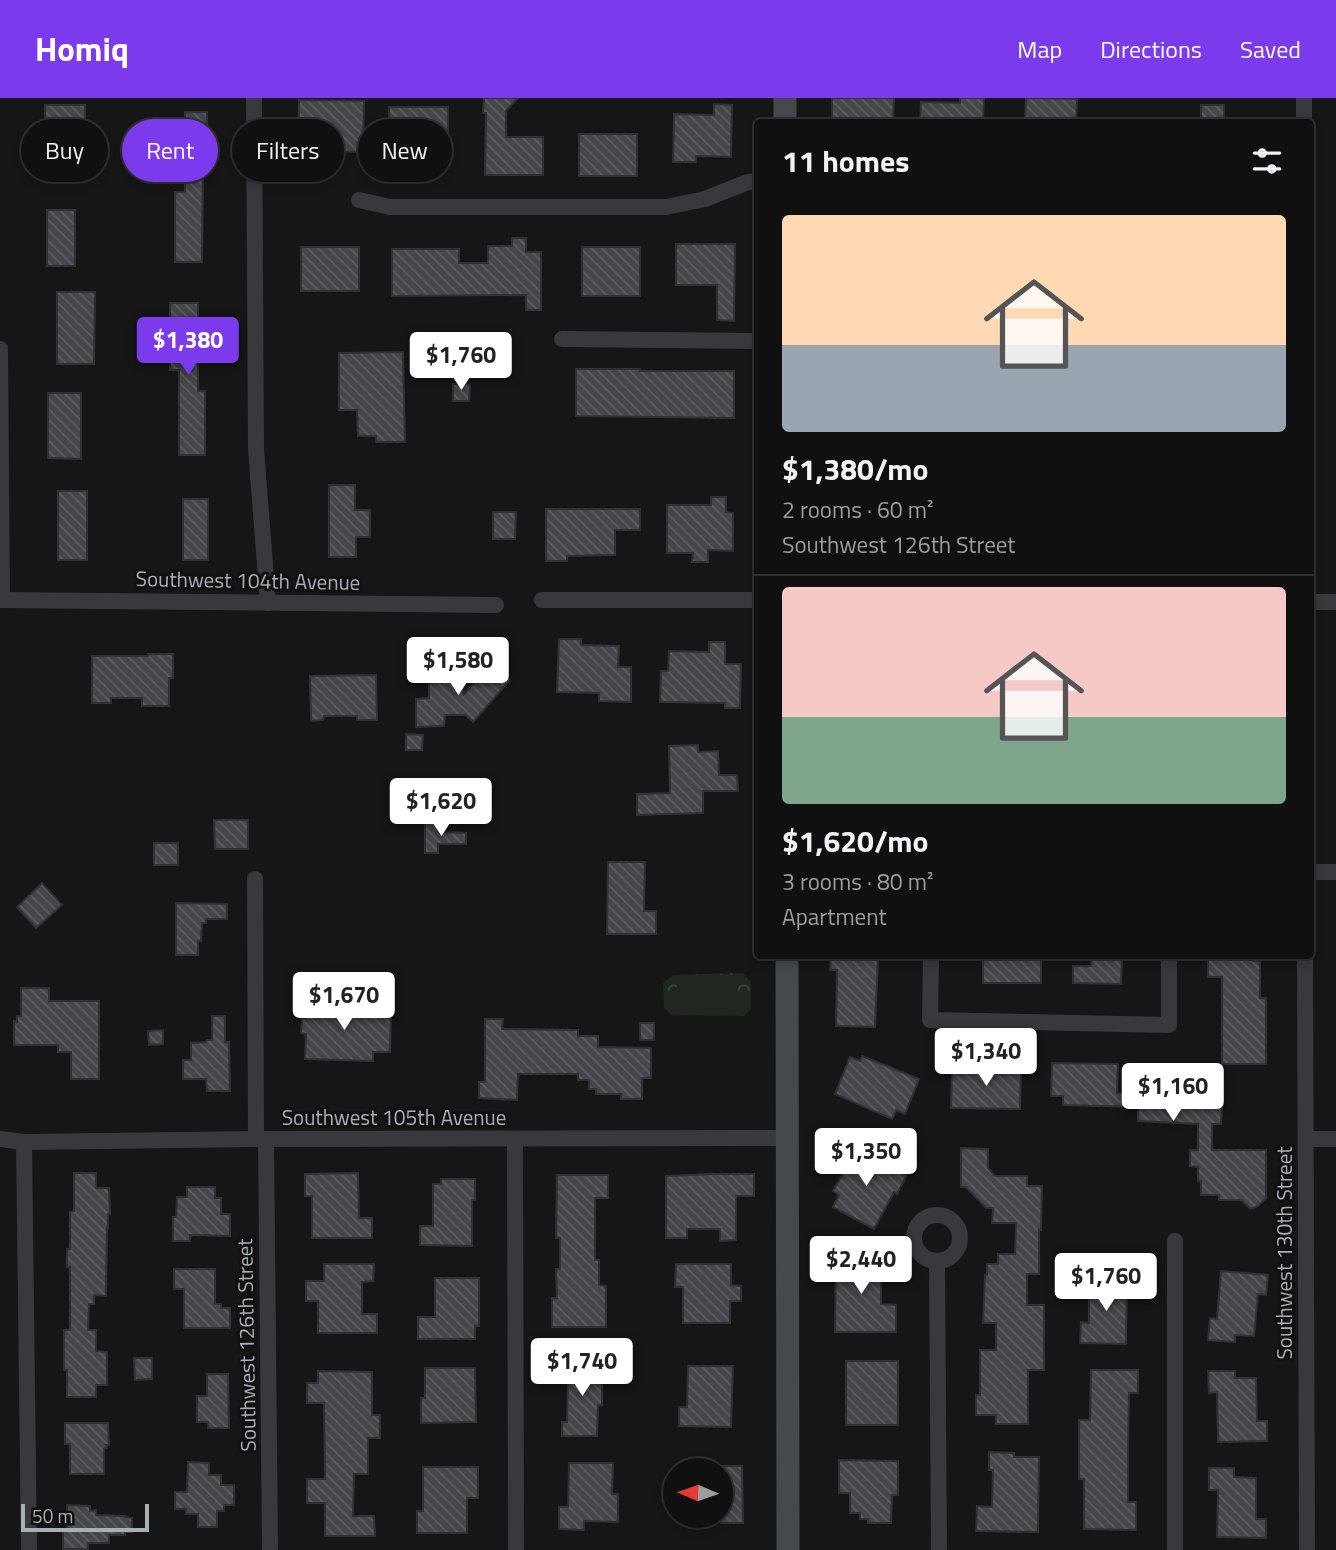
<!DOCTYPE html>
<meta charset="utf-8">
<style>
body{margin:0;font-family:"Titillium Web",sans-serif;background:#1e1e1f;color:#f1f3f6;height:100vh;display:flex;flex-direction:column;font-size:26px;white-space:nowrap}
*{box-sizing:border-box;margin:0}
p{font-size:23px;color:#9c9d9f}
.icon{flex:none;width:38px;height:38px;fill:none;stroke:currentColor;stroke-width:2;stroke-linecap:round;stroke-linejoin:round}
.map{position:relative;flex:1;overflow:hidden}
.side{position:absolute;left:754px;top:21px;width:560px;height:840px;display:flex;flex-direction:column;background:#101011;border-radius:7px;box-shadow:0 4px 10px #0003,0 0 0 2px #303031}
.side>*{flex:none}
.banner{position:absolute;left:21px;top:21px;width:628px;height:63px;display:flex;gap:14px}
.needle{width:46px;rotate:272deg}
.controls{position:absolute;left:663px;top:1360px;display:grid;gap:14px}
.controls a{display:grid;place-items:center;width:70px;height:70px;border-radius:50%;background:#101011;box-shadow:0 4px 10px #0003,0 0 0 2px #303031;font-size:35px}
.scale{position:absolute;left:21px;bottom:18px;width:128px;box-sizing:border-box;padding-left:7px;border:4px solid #a9afb6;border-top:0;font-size:19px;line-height:24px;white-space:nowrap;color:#a9afb6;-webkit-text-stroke:5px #111112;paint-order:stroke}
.price{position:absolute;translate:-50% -60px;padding:0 16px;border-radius:7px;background:#fff;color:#222;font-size:23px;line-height:46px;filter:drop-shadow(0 2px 4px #0008)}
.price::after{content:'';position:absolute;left:50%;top:42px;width:21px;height:16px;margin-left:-10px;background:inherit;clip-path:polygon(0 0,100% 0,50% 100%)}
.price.on{background:#7c3aed;color:#fff}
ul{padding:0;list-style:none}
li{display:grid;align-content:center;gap:14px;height:371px;padding:0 28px}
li+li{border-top:2px solid #303031}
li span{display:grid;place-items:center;height:217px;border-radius:7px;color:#555}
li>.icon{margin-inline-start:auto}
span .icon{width:126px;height:126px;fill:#fffc;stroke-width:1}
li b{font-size:30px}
h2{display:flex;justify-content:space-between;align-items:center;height:84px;padding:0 28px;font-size:30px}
.chip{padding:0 24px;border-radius:32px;background:#101011;box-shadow:0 4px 10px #0003,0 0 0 2px #303031;font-size:24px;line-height:63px}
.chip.on{background:#7c3aed;color:#fff}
header{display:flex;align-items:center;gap:42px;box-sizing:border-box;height:98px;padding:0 35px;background:#7c3aed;color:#fff}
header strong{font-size:33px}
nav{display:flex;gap:38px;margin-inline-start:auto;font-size:24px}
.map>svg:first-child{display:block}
.forest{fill:url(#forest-crowns)}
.garden{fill:#202720}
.building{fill:url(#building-back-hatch);stroke:#303133;stroke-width:2}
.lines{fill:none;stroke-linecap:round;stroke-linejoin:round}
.street{stroke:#37393c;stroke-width:16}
.secondary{stroke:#45484c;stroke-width:23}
.labels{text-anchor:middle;stroke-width:6;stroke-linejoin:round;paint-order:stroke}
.street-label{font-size:21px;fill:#a9afb6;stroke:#111112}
</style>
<header>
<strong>Homiq</strong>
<nav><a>Map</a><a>Directions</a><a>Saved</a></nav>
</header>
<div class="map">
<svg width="1336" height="1452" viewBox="0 0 1336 1452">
<defs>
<pattern id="forest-crowns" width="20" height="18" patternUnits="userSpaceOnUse" patternTransform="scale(1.75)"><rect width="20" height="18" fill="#202720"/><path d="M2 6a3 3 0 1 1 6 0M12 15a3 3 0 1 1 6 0" fill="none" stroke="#3e443e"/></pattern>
<pattern id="building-back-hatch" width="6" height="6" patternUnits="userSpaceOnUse" patternTransform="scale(1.75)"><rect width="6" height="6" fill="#45464a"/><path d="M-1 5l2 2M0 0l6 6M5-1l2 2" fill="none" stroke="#5d5e62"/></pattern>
</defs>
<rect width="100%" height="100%" fill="#161617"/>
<path class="forest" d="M 743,875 L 751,884 L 751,911 L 744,918 L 672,917 L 664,910 L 663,885 L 673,877 Z"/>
<rect class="garden" x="677" y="882" width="60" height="28"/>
<g class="building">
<path d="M 484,0 L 518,0 L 506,13 L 506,39 L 543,39 L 543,77 L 485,77 L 486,15 L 483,15 Z"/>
<path d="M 832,0 L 894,0 L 893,24 L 832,24 Z"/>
<path d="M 960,0 L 984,0 L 983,24 L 920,24 L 921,4 L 960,5 Z"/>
<path d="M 1026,0 L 1077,1 L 1076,24 L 1047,24 L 1048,23 L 1025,22 Z"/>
<path d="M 299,2 L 364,3 L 363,54 L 318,53 L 318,57 L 298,57 Z"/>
<path d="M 714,6 L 732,7 L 731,59 L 696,58 L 696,64 L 673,64 L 674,16 L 714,17 Z"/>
<rect x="45" y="7" width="40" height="67"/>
<rect x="1201" y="7" width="23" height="17"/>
<path d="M 389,9 L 448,9 L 448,56 L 390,56 Z"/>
<path d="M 185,14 L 207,14 L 207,72 L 203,72 L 202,164 L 175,164 L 175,94 L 185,94 Z"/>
<rect x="579" y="36" width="58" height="42"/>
<rect x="47" y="112" width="28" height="56"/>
<path d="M 512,140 L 526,140 L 526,154 L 541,154 L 541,212 L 526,212 L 526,197 L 392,198 L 392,151 L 459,151 L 459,165 L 488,165 L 488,148 L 512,148 Z"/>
<path d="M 676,146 L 735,146 L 734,223 L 717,222 L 717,187 L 676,187 Z"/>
<rect x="301" y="149" width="58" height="44"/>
<rect x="582" y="149" width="58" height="49"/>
<path d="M 57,194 L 95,194 L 94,266 L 57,266 Z"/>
<path d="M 170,205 L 198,205 L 198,293 L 205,293 L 205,357 L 179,357 L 179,272 L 170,272 Z"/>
<path d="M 403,254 L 405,344 L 376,344 L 376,338 L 358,338 L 357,312 L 339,312 L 339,255 Z"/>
<path d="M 576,271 L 640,271 L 640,273 L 734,273 L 734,320 L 576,318 Z"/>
<path d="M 453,286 L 470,286 L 469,303 L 453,303 Z"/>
<path d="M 48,295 L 81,295 L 81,361 L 48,360 Z"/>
<path d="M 329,387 L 355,387 L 355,412 L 370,412 L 370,439 L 356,439 L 356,459 L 329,459 Z"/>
<rect x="58" y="393" width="29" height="69"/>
<path d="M 711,399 L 726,399 L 726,414 L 733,415 L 733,453 L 708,452 L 708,464 L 692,464 L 693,455 L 667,455 L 667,407 L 711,407 Z"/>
<rect x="183" y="401" width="25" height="61"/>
<path d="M 546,411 L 640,411 L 640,432 L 615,432 L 615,457 L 567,458 L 567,463 L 546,463 Z"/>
<path d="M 493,414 L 516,414 L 515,441 L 493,441 Z"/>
<path d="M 559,541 L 581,541 L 581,547 L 619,548 L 618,569 L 631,569 L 631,604 L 599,603 L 599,595 L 557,594 Z"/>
<path d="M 709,544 L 725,544 L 725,566 L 741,566 L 740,610 L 725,610 L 725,605 L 660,604 L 661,573 L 668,573 L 669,553 L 709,554 Z"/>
<path d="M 148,556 L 173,556 L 173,580 L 169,580 L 169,608 L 142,608 L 142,600 L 111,600 L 111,605 L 92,605 L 92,558 L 148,558 Z"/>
<path d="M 492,565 L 510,582 L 473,624 L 466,617 L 445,617 L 444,628 L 416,629 L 416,601 L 429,600 L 429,576 L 463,576 L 464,596 Z"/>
<path d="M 376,577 L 377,622 L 357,622 L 357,618 L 324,618 L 323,622 L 311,623 L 310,578 Z"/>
<path d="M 406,636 L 423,637 L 422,652 L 406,652 Z"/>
<path d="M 698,647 L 698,654 L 718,653 L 719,677 L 737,677 L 738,693 L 703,693 L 703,715 L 637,717 L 637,696 L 670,695 L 669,648 Z"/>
<path d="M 214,722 L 248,722 L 248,751 L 215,751 Z"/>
<path d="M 425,725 L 438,725 L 438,734 L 466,735 L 466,746 L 438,746 L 438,755 L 425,755 Z"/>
<rect x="154" y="745" width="24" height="22"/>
<path d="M 608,764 L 645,764 L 644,813 L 656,813 L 656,836 L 607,836 Z"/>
<path d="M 42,785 L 62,807 L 36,830 L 17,809 Z"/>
<path d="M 176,805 L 227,806 L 227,821 L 206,821 L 206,825 L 202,825 L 201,843 L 198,843 L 198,857 L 176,857 Z"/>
<path d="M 831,858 L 868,858 L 868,861 L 878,861 L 875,929 L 836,928 L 837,872 L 830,872 Z"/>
<rect x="983" y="858" width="58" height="27"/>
<path d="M 1092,858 L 1122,858 L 1121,886 L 1073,885 L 1073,868 L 1091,868 Z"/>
<path d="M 1208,858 L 1253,858 L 1253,863 L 1260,863 L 1260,900 L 1266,900 L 1266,966 L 1222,966 L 1222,879 L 1208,879 Z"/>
<path d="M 21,890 L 49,890 L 49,903 L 99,903 L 99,981 L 71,981 L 71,954 L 58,954 L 58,947 L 14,947 L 14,923 L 17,924 L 17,918 L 21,918 Z"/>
<path d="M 307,898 L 329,898 L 329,911 L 391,912 L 390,954 L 373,954 L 373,963 L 305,961 L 306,936 L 301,935 L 302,920 L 306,920 Z"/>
<path d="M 212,918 L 225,918 L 225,944 L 229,944 L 230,993 L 207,993 L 206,981 L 183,981 L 183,962 L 191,962 L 191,945 L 206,944 L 207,942 L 212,942 Z"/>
<path d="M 485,921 L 503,921 L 502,931 L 578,932 L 578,938 L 598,938 L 598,949 L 651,950 L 651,980 L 642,980 L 642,1001 L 621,1001 L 621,996 L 596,996 L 596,991 L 589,991 L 589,982 L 578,982 L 578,976 L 518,976 L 517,1002 L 479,1000 L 479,984 L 485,984 Z"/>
<rect x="640" y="925" width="14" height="17"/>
<path d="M 163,932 L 163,946 L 149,947 L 148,933 Z"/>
<path d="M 862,958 L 919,981 L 905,1016 L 896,1012 L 892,1021 L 835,996 L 850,959 L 860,963 Z"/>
<path d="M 1052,965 L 1118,966 L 1117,995 L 1145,996 L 1145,978 L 1208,981 L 1207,994 L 1223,995 L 1221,1026 L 1212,1026 L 1212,1052 L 1266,1052 L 1266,1100 L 1258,1108 L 1251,1111 L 1241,1102 L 1219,1102 L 1219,1097 L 1201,1097 L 1201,1083 L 1198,1083 L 1198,1069 L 1190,1068 L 1190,1052 L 1198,1052 L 1198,1026 L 1138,1023 L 1138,1009 L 1063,1007 L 1063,998 L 1051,998 Z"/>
<path d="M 952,970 L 1021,971 L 1020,1011 L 951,1010 Z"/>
<path d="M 851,1050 L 887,1069 L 888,1067 L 907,1077 L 897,1096 L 894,1094 L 874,1131 L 833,1109 L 839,1097 L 833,1093 L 846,1070 L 842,1068 Z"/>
<path d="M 961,1050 L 988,1051 L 988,1070 L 995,1078 L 1027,1078 L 1027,1088 L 1042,1088 L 1041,1132 L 1039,1132 L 1039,1176 L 1027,1176 L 1027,1207 L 1044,1207 L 1044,1272 L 1028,1272 L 1028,1326 L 996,1326 L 996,1317 L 976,1317 L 976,1297 L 980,1297 L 980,1252 L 996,1252 L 996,1225 L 983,1225 L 985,1177 L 987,1177 L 987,1166 L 998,1166 L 998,1156 L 1015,1156 L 1016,1125 L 992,1125 L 993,1110 L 986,1110 L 966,1089 L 961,1089 Z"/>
<path d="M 74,1075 L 96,1075 L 96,1090 L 109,1090 L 110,1116 L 108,1116 L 108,1130 L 107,1130 L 106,1198 L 94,1197 L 94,1206 L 89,1206 L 88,1232 L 96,1232 L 96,1253 L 107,1254 L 107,1287 L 96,1287 L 96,1299 L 67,1299 L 67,1272 L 64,1272 L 64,1232 L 70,1232 L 70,1169 L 67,1169 L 67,1151 L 70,1151 L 70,1114 L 74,1113 Z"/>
<path d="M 358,1075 L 359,1120 L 372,1120 L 372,1140 L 312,1140 L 312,1098 L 305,1098 L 305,1076 Z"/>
<path d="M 714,1076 L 754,1076 L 754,1098 L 736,1098 L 736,1142 L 720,1143 L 720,1131 L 687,1131 L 687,1140 L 666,1140 L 666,1078 Z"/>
<path d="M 557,1077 L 608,1077 L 608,1100 L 595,1100 L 595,1162 L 599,1162 L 599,1187 L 606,1188 L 606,1229 L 552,1229 L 552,1200 L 557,1200 L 556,1171 L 560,1171 L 560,1140 L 556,1140 Z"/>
<path d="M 441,1081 L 475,1081 L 475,1102 L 472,1102 L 472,1148 L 420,1147 L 420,1128 L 433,1128 L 433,1086 L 441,1086 Z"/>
<path d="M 187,1089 L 215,1089 L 215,1100 L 221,1100 L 221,1116 L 230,1116 L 230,1138 L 190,1137 L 190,1143 L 173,1143 L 173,1119 L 176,1119 L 177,1099 L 187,1099 Z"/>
<path d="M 836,1157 L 881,1158 L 881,1206 L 896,1207 L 896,1234 L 835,1234 Z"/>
<path d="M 324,1166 L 374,1166 L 373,1183 L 362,1184 L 362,1216 L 377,1216 L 377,1235 L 318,1235 L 318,1203 L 306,1203 L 306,1183 L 324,1183 Z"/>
<path d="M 676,1166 L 731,1166 L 731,1187 L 741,1188 L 741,1203 L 730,1203 L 730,1225 L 683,1225 L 683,1189 L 675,1189 Z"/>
<path d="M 174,1171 L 215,1171 L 215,1206 L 221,1206 L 221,1210 L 230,1210 L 230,1230 L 184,1230 L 184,1191 L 174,1191 Z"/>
<path d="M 1221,1173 L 1268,1177 L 1266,1197 L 1258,1196 L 1254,1238 L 1235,1237 L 1235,1244 L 1208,1242 L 1210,1220 L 1217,1221 Z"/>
<path d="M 435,1180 L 479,1180 L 479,1228 L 475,1228 L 475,1241 L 418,1241 L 418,1219 L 435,1219 Z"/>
<path d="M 1089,1182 L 1127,1182 L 1126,1246 L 1080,1245 L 1081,1224 L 1089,1225 Z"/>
<path d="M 134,1260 L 152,1260 L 152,1281 L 135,1282 Z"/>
<rect x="846" y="1263" width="52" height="64"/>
<path d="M 559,1266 L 602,1266 L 602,1307 L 598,1307 L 597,1338 L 562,1338 L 562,1324 L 567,1324 L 568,1282 L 559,1282 Z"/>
<path d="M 688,1268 L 733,1268 L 731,1329 L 679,1328 L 679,1309 L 687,1309 Z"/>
<path d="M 425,1270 L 475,1270 L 476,1324 L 421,1325 L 421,1300 L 425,1300 Z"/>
<path d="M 1091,1272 L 1138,1272 L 1138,1295 L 1129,1295 L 1128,1356 L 1128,1404 L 1136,1404 L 1136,1432 L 1084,1431 L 1084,1381 L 1079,1381 L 1079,1322 L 1090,1322 Z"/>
<path d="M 318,1273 L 372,1274 L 372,1317 L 380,1317 L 380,1340 L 368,1340 L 368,1376 L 354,1376 L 353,1418 L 374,1418 L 375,1438 L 325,1438 L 325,1405 L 307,1405 L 307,1381 L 325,1381 L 324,1305 L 307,1305 L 307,1285 L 318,1285 Z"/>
<path d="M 1208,1273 L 1235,1273 L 1235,1280 L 1256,1280 L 1257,1323 L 1267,1323 L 1267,1343 L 1218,1344 L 1217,1294 L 1209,1295 Z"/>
<path d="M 207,1276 L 228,1276 L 229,1330 L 208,1330 L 208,1324 L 197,1324 L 197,1298 L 207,1298 Z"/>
<path d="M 65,1325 L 108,1325 L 109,1347 L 106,1347 L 107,1350 L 104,1351 L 104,1376 L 70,1376 L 70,1346 L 65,1346 Z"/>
<path d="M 989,1354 L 1014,1355 L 1014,1359 L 1039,1359 L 1038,1434 L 976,1433 L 977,1408 L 992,1409 L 993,1372 L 989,1372 Z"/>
<path d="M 839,1362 L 898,1363 L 898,1397 L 892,1397 L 891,1425 L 868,1425 L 868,1421 L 860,1421 L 860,1415 L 850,1415 L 850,1395 L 839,1395 Z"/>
<path d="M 188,1364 L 209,1365 L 209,1377 L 221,1377 L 221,1387 L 234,1387 L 234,1407 L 224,1407 L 224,1413 L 217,1413 L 217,1429 L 198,1429 L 198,1416 L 186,1416 L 186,1411 L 175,1411 L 175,1394 L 187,1394 Z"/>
<path d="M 569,1365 L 613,1365 L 612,1396 L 618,1396 L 618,1424 L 584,1423 L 584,1432 L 559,1431 L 559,1409 L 568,1409 Z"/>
<path d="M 721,1368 L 742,1368 L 743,1425 L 721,1425 Z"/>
<path d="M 423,1369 L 478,1369 L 478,1400 L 467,1400 L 467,1435 L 417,1435 L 417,1413 L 423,1413 Z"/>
<path d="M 1209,1370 L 1234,1370 L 1234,1379 L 1256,1380 L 1256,1421 L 1266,1421 L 1266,1440 L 1217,1439 L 1218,1392 L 1209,1392 Z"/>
<path d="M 67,1407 L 90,1408 L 90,1413 L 96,1412 L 96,1417 L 125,1418 L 125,1419 L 132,1420 L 132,1434 L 125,1434 L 125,1437 L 109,1437 L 109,1445 L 88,1445 L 88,1451 L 63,1451 L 63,1433 L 67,1433 Z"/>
</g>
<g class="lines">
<g class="street">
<path d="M 254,0 L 256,351 L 268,505"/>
<path d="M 1304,24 L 1304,0"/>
<path d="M 359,102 L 390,109 L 666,109 L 705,101 L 748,84 L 758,83"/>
<path d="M 562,241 L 758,243"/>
<path d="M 0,251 L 2,502"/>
<path d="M 0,502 L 496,507"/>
<path d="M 542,502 L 758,502"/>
<path d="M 1311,504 L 1336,504"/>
<path d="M 1311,774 L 1336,774"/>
<path d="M 255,781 L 256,1041"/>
<path d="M 931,858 L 930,922 L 1169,927 L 1169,858"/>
<path d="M 1305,858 L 1307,1452"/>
<path d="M 0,1041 L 24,1044 L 256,1041 L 788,1040"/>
<path d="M 266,1041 L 270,1452"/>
<path d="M 1306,1041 L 1336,1041"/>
<path d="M 515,1042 L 516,1452"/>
<path d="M 24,1044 L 29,1452"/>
<circle cx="937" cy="1140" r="23"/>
<path d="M 937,1163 L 939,1452"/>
<path d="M 1175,1452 L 1175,1143"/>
</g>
<g class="secondary">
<path d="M 785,24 L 785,0"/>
<path d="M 787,858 L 788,1452"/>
</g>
</g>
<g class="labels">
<g class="street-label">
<text transform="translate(248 483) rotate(1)" y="7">Southwest 104th Avenue</text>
<text x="394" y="1027">Southwest 105th Avenue</text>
<text transform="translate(1285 1155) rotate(-90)" y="7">Southwest 130th Street</text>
<text transform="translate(247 1247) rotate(-91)" y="7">Southwest 126th Street</text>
</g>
</g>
</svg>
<div class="controls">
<a><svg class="needle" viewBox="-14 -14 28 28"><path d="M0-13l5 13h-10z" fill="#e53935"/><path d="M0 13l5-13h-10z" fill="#9c9d9f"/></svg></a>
</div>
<div class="scale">50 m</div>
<b class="price on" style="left:188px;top:279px">$1,380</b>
<b class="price" style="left:461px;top:294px">$1,760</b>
<b class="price" style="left:458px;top:599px">$1,580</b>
<b class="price" style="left:441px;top:740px">$1,620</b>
<b class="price" style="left:344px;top:934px">$1,670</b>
<b class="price" style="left:986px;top:990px">$1,340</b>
<b class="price" style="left:1173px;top:1025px">$1,160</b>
<b class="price" style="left:866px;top:1090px">$1,350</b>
<b class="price" style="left:861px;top:1198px">$2,440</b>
<b class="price" style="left:1106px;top:1215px">$1,760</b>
<b class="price" style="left:582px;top:1300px">$1,740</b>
<div class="banner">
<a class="chip">Buy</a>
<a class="chip on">Rent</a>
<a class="chip">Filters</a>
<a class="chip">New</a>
</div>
<section class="side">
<h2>11 homes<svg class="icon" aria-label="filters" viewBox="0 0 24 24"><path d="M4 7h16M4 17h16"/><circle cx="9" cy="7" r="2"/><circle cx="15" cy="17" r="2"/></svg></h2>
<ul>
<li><span style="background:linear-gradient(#ffd9b3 60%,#9aa5b1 0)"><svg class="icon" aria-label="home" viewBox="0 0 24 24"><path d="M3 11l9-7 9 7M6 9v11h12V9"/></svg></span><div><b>$1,380/mo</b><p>2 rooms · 60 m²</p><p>Southwest 126th Street</p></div></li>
<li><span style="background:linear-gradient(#f6c9c9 60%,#7fa58c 0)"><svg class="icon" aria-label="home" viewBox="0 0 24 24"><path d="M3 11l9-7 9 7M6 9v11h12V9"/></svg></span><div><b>$1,620/mo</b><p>3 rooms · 80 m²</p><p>Apartment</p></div></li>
</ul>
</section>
</div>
